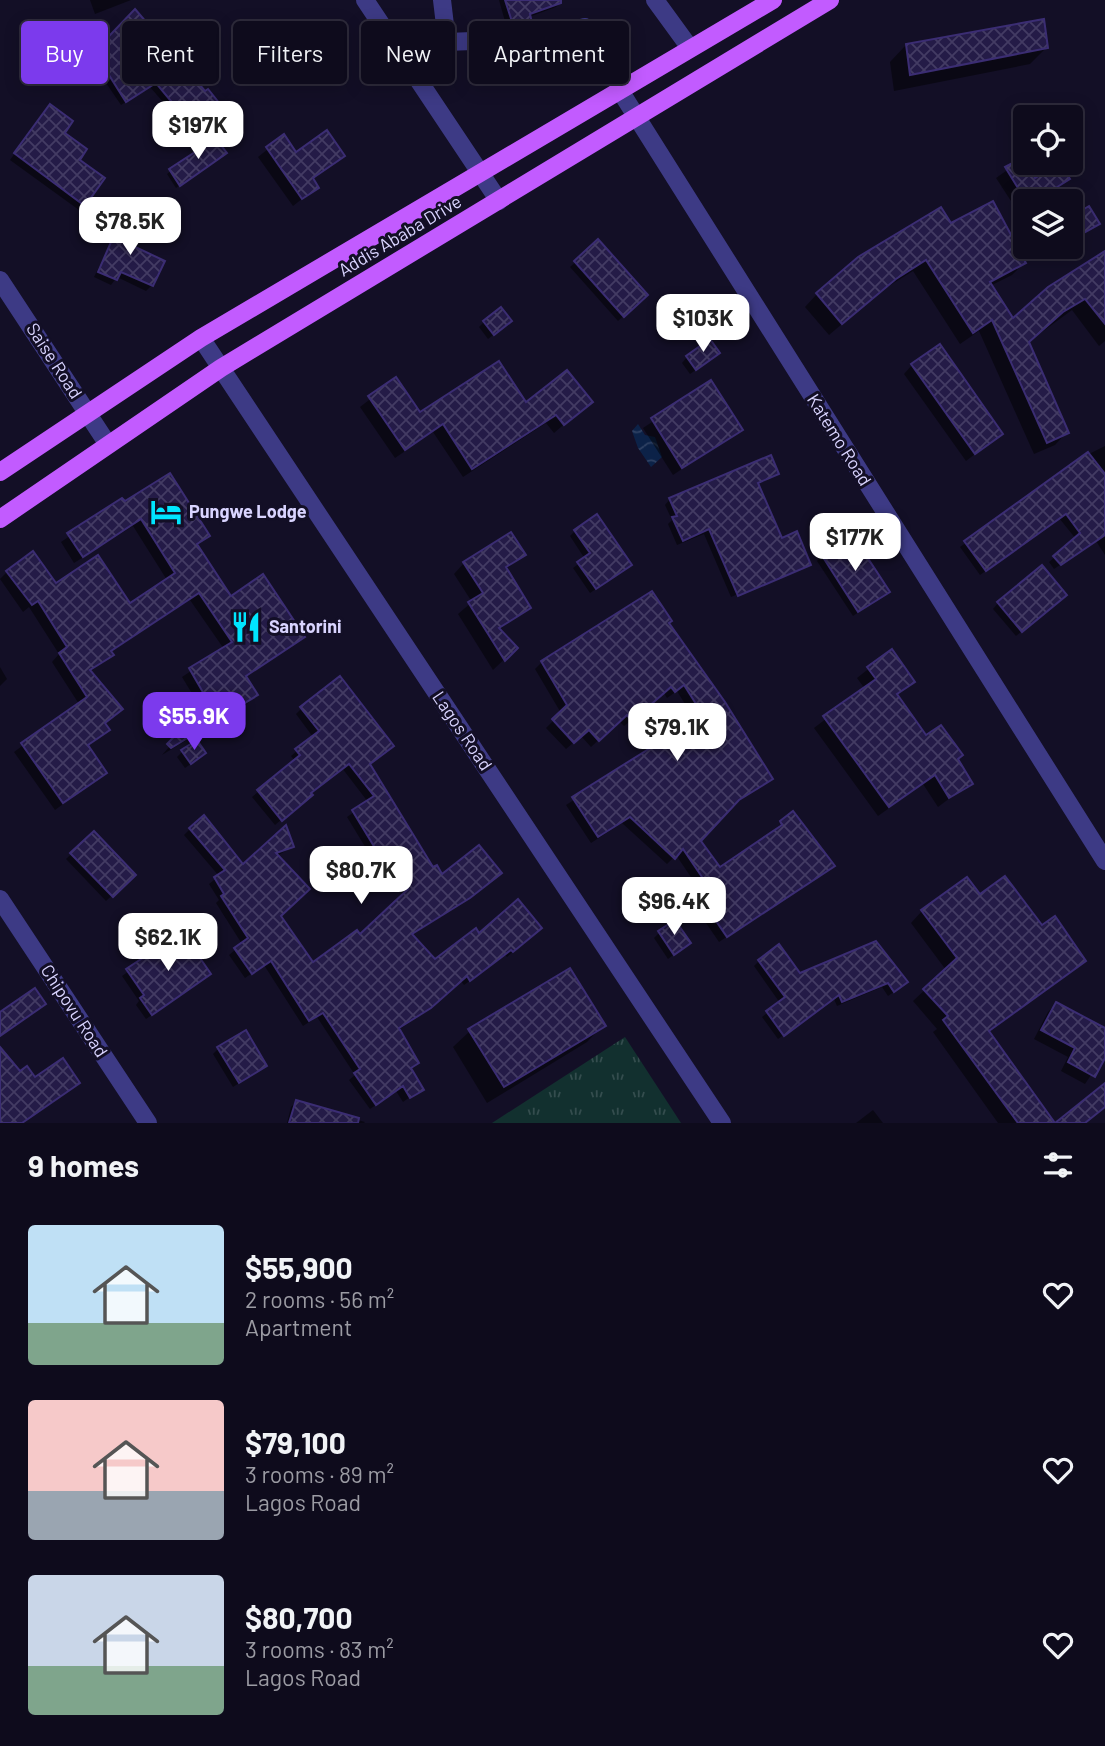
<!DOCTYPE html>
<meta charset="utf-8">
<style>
body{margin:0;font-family:Barlow,sans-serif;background:#171425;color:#f1f3f6;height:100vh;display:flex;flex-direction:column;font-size:26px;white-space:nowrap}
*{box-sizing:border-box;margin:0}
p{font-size:23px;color:#9b9ba3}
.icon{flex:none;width:38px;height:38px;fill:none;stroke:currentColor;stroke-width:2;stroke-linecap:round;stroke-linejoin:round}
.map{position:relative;height:1123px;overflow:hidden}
.side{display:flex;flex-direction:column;background:#0e0b1c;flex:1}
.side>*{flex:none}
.banner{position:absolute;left:21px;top:21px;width:700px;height:63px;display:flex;gap:14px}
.buttons{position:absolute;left:1013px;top:105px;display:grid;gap:14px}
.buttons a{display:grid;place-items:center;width:70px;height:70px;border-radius:7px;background:#0e0b1c;box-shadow:0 4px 18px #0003,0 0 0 2px #2e2b3b;font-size:35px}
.price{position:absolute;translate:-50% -60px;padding:0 16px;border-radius:14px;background:#fff;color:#222;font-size:23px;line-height:46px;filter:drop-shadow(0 2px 4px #0008)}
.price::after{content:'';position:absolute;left:50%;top:42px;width:21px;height:16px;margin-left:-10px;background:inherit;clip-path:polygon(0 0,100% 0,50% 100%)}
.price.selected{background:#7c3aed;color:#fff}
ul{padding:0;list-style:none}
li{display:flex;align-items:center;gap:21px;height:175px;padding:0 28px}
li span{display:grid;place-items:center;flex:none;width:196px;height:140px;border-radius:7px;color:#555}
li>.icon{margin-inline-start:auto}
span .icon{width:84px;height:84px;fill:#fffc;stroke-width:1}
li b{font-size:30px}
h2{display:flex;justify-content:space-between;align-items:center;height:84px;padding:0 28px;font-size:30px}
.tag{padding:0 24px;border-radius:7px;background:#0e0b1c;box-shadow:0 4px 18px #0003,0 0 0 2px #2e2b3b;font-size:24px;line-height:63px}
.tag.selected{background:#7c3aed;color:#fff}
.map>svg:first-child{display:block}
.park{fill:url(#park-tufts)}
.water{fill:url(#water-waves)}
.shadow{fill:#0007}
.building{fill:url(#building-cross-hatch);stroke:#3b2d73;stroke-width:2}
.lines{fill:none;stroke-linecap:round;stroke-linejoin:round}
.minor{stroke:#3d3a85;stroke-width:18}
.major{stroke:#c25bff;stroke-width:18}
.labels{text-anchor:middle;stroke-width:6;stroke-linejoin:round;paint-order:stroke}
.street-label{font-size:18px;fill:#d9d4ff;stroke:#130f26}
.poi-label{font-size:18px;font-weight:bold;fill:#d9d4ff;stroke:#130f26;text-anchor:start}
</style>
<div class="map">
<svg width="1105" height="1123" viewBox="0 0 1105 1123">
<defs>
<pattern id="park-tufts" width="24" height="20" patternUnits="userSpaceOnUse" patternTransform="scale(1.75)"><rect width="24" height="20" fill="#12302f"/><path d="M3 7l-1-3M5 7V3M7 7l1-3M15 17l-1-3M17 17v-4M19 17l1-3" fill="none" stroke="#344d4e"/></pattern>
<pattern id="water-waves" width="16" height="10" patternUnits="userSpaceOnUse" patternTransform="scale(1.75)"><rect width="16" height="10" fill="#0c2248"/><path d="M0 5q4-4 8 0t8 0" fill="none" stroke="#2f4163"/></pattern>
<pattern id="building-cross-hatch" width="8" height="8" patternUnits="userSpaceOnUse" patternTransform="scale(1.75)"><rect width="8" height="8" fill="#241b47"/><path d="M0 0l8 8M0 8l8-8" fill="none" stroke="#433b63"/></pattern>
</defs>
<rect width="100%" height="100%" fill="#130f26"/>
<path class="park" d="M 625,1037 L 681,1123 L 492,1123 Z"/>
<path class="water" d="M 638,424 L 645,435 L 655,437 L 662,457 L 651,467 L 638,448 L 632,431 Z"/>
<g class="shadow">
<path d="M 90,0 L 131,0 L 95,14 Z"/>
<path d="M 499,0 L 561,0 L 562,2 L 556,7 L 529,17 L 530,23 L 525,28 L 508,32 Z"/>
<path d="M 135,11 L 213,109 L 184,134 L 173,122 L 177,118 L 150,87 L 121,105 L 102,77 L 86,62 Z"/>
<path d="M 906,45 L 1047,47 L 1030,64 L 894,91 L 890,62 Z"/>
<path d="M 45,112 L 62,133 L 84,205 L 79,210 L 10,160 Z"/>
<path d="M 283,137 L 296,155 L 343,156 L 312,180 L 317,187 L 293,206 L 258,157 Z"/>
<path d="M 212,138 L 221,157 L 176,188 L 167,174 Z"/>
<path d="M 1023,159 L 1035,181 L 1067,179 L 1053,192 L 1059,201 L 1026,201 L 1026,224 L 996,178 Z"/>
<path d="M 1071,219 L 1098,224 L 1071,243 Z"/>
<path d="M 122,221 L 128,246 L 152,285 L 146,291 L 117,277 L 111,285 L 94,277 Z"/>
<path d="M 951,225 L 1024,263 L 1012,275 L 990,286 L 1012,321 L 1105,253 L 1105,341 L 1099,346 L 1072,310 L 1027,343 L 1067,432 L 1055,445 L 1034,454 L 979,331 L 960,344 L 913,271 L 881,291 L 829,335 L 805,307 L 817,294 Z"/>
<path d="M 598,242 L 646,295 L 618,321 L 570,267 Z"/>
<path d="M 1040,247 L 1064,247 L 1046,256 Z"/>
<path d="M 484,322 L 505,326 L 488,339 L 479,327 Z"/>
<path d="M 687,357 L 713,358 L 690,374 L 682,363 Z"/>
<path d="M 912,365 L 1001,434 L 966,461 L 904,374 Z"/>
<path d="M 395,380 L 419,414 L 590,402 L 554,433 L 546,423 L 463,477 L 433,432 L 395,458 L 360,407 Z"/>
<path d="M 711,383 L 740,430 L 673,475 L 643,428 Z"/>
<path d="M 1105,446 L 1105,555 L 1096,541 L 1054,569 L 1049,562 L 1076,539 L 1059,518 L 980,575 L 960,547 L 1085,456 Z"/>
<path d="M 777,474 L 757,485 L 781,540 L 809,564 L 731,597 L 704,534 L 677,545 L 668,524 L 672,520 L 665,505 L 670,499 Z"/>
<path d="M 122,500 L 207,535 L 196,546 L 231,598 L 303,637 L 245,678 L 256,695 L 248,703 L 162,755 L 202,710 L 182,677 L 224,649 L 190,600 L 110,652 L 104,662 L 89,672 L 113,717 L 104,724 L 108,730 L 87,747 L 105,773 L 55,810 L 14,752 L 79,704 L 52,662 L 59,654 L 29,607 L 23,612 L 0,579 L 7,572 L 129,605 L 167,580 L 133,526 L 74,563 L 61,542 Z"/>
<path d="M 575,531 L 624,570 L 590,593 L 573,568 L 585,559 L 570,536 Z"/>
<path d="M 524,555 L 505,570 L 529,608 L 498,630 L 516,648 L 493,670 L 458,614 L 472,602 L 454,574 L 464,563 Z"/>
<path d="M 822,555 L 888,592 L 853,616 L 817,561 Z"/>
<path d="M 1059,601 L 1016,636 L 993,609 L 998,603 Z"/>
<path d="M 667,624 L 771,778 L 731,806 L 699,841 L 719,870 L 776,831 L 781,823 L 832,866 L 719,942 L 689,898 L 699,889 L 676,855 L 667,864 L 622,823 L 591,843 L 566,805 L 696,722 L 677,691 L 667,698 L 664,693 L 624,726 L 619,721 L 591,747 L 581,736 L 566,749 L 546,728 L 561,713 L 535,669 L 542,662 Z"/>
<path d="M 891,651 L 913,681 L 896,696 L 926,738 L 956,759 L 970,783 L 938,807 L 923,784 L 878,816 L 814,728 L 865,689 L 857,678 Z"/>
<path d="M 0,667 L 7,679 L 0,686 Z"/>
<path d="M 302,708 L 368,765 L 432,870 L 442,876 L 493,879 L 462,904 L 411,935 L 435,961 L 478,936 L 534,933 L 507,957 L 505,955 L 464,985 L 460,980 L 423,1014 L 398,1030 L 417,1063 L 410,1070 L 421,1089 L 403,1102 L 396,1091 L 370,1109 L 349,1080 L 355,1075 L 317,1017 L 303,1026 L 264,965 L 245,978 L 229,955 L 242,944 L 216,903 L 219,900 L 209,884 L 219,876 L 184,835 L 190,829 L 243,867 L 285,828 L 292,847 L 277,856 L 279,917 L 312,964 L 360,937 L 403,896 L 384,864 L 378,868 L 347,817 L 368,802 L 342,768 L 275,825 L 252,797 L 295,761 L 291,756 L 313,737 L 296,714 Z"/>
<path d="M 182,752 L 198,759 L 185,768 L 177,757 Z"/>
<path d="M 94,833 L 134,875 L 106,901 L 66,859 Z"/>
<path d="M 979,896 L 1041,928 L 1084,961 L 988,1033 L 1053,1123 L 998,1123 L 933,1032 L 937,1029 L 913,1001 L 946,970 L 911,923 L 922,911 Z"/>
<path d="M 659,933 L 689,943 L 668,959 L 654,938 Z"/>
<path d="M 182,934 L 204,979 L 146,1019 L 136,1005 L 139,1001 L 122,976 Z"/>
<path d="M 875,943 L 901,987 L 888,996 L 882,987 L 837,1006 L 834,999 L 778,1039 L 762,1017 L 780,1003 L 754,966 L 759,961 L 779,947 L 800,975 Z"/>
<path d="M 1056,1004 L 1105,1030 L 1105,1054 L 1085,1084 L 1061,1071 L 1068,1057 L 1034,1039 L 1048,1012 Z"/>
<path d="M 603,1025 L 587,1042 L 487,1103 L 453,1047 L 470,1031 Z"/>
<path d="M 218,1049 L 265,1066 L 233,1087 L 213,1054 Z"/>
<path d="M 296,1102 L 365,1122 L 364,1123 L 287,1123 L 291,1107 Z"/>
<path d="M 873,1110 L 883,1123 L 856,1123 Z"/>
</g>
<g class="building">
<path d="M 505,0 L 561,0 L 561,3 L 530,14 L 532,23 L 514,28 Z"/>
<path d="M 135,9 L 205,91 L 208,89 L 220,104 L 190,130 L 177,115 L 180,112 L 156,83 L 126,102 L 107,72 L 90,56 Z"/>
<path d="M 1044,19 L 1048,48 L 910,75 L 906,44 Z"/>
<path d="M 50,104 L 73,121 L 65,133 L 87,149 L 80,160 L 105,178 L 85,206 L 14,153 Z"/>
<path d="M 327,130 L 345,156 L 313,178 L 319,188 L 302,199 L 266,147 L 284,134 L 296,152 Z"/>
<path d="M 213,135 L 227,153 L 180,186 L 169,169 L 201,148 L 199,146 Z"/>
<path d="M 1024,157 L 1035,178 L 1059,163 L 1070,179 L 1054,189 L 1061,201 L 1026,201 L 1005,167 Z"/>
<path d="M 993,201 L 1026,263 L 990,282 L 1013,318 L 1048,287 L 1105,251 L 1105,324 L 1085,299 L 1063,312 L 1029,342 L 1069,433 L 1047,443 L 992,320 L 973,333 L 926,260 L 896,279 L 842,324 L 816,293 L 858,257 L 941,207 L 951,223 Z"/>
<path d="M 1089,206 L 1100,224 L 1071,240 L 1071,217 Z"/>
<path d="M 121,219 L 139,227 L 131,245 L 165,261 L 153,286 L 121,272 L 117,280 L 98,272 Z"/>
<path d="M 598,239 L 648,295 L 624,317 L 574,261 Z"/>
<path d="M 501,307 L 512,321 L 494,335 L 483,321 Z"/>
<path d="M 710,339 L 720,353 L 696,370 L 686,356 Z"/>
<path d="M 940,344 L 1003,434 L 975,454 L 911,364 Z"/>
<path d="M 499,361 L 526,402 L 567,370 L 593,402 L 564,425 L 556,415 L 472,469 L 443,424 L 405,450 L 368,396 L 396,377 L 420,412 Z"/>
<path d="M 711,380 L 743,430 L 682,468 L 651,418 Z"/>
<path d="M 1088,452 L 1105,474 L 1105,535 L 1061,565 L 1053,556 L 1080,533 L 1066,514 L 986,571 L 964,541 Z"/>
<path d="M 771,455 L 779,474 L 758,483 L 782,538 L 797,531 L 811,565 L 738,596 L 709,529 L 683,541 L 672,517 L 677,516 L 669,498 Z"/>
<path d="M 170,473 L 210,536 L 197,544 L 231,596 L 263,574 L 305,637 L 246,676 L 258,695 L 171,748 L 167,744 L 208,701 L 189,668 L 232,642 L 199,593 L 111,651 L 114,655 L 90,670 L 123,709 L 105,723 L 110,730 L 88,745 L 107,773 L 63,803 L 21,743 L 87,697 L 59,653 L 67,647 L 38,601 L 32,605 L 6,571 L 33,551 L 56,583 L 98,555 L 130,603 L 175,573 L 141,519 L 83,557 L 67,533 L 122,498 L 125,501 Z"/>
<path d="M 597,514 L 632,565 L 596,589 L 577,562 L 590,553 L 574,530 Z"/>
<path d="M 511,532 L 526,555 L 506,567 L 531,608 L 499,628 L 518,648 L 505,661 L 468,602 L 483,593 L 463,562 Z"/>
<path d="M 852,534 L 890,592 L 858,612 L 821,554 Z"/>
<path d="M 1042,565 L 1067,595 L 1022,632 L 997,602 Z"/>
<path d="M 652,591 L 672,621 L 669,623 L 725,702 L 773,779 L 739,800 L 701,841 L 720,867 L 782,825 L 780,821 L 793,811 L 835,866 L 727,937 L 695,890 L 706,883 L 683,849 L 675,859 L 630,817 L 598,837 L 572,797 L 703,715 L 684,685 L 675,692 L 671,687 L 632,721 L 627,715 L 599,741 L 589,730 L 574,743 L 552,719 L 567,705 L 541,661 Z"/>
<path d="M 892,649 L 915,682 L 897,694 L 926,735 L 941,725 L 963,755 L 958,759 L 973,784 L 949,798 L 935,775 L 889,807 L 823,716 L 876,679 L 867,667 Z"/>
<path d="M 340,676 L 394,746 L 370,764 L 433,867 L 437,865 L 442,874 L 479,845 L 502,873 L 470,898 L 412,934 L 435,959 L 476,928 L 479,933 L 518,899 L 542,928 L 513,952 L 511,950 L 470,981 L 467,976 L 431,1008 L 399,1028 L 419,1063 L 411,1068 L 424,1090 L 410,1098 L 403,1086 L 376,1105 L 354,1073 L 360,1069 L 323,1013 L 309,1021 L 271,961 L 252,974 L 234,948 L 248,938 L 221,896 L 224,894 L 214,877 L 225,870 L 189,828 L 204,815 L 243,864 L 286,825 L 294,847 L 276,853 L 310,889 L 281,916 L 313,962 L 357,930 L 360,934 L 408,889 L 391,859 L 384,863 L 352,810 L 374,796 L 349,764 L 311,793 L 313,795 L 282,821 L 257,790 L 300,755 L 295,749 L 319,731 L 300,707 Z"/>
<path d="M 197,740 L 206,753 L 191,764 L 181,750 Z"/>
<path d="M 94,831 L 136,875 L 113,897 L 70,853 Z"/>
<path d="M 1005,876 L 1042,925 L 1055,916 L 1086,961 L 989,1031 L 1055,1123 L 1105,1083 L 1105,1107 L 1085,1123 L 1018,1123 L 943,1020 L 948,1016 L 923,989 L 957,958 L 921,910 L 967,877 L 980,894 Z"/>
<path d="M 675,920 L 691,943 L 674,955 L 658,931 Z"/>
<path d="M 182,932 L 211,974 L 152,1015 L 140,998 L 144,995 L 126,969 Z"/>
<path d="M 876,941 L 908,982 L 894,992 L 888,983 L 842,1002 L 839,995 L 784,1036 L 766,1011 L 785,997 L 758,960 L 779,944 L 800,973 Z"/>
<path d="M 570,968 L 606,1026 L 504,1087 L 468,1029 Z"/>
<path d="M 35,988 L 46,1004 L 0,1036 L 0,1012 Z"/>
<path d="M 1056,1002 L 1105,1028 L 1105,1058 L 1095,1077 L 1068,1062 L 1075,1048 L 1041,1030 Z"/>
<path d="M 246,1030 L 267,1066 L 239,1083 L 217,1047 Z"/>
<path d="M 0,1047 L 20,1071 L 27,1066 L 35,1077 L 63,1058 L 80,1083 L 22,1123 L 0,1123 Z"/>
<path d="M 296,1100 L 359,1118 L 358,1123 L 289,1123 Z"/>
</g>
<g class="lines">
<g class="minor">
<path d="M 365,0 L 499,201"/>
<path d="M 442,0 L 447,42"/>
<path d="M 655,0 L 690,48"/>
<path d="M 405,59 L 447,42 L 545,38 L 585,27"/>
<path d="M 619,89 L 1105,861"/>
<path d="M 0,280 L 107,443"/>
<path d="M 201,338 L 722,1123"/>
<path d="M 0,899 L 148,1123"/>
</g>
<g class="major">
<path d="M 0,472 L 201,338 L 773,0"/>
<path d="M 0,519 L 221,368 L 830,0"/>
</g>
</g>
<defs>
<symbol id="hotel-bare" viewBox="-9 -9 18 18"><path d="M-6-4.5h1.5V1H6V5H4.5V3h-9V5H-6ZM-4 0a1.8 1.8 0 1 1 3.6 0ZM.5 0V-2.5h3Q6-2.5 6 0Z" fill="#00e5ff" stroke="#130f26" stroke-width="2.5" paint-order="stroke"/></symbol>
<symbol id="restaurant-bare" viewBox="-9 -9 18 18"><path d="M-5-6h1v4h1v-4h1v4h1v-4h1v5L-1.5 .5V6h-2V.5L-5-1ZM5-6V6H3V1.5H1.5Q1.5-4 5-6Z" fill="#00e5ff" stroke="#130f26" stroke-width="2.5" paint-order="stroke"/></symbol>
</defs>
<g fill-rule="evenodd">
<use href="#hotel-bare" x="144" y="490" width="44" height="44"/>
<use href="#restaurant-bare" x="224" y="605" width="44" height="44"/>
</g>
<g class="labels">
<g class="street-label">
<text transform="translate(400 236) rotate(-31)" y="6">Addis Ababa Drive</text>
<text transform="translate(54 361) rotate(57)" y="6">Saise Road</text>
<text transform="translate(839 440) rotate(58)" y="6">Katemo Road</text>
<text transform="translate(462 731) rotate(56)" y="6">Lagos Road</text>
<text transform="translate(74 1011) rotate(57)" y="6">Chipovu Road</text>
</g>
<g class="poi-label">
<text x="189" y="518">Pungwe Lodge</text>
<text x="269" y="633">Santorini</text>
</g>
</g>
</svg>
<div class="buttons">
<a><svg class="icon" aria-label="locate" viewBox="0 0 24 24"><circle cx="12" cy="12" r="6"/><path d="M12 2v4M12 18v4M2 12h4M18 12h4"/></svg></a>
<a><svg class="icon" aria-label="layers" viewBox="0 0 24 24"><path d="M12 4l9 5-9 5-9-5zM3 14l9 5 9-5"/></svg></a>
</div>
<b class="price" style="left:198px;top:161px">$197K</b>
<b class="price" style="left:130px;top:257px">$78.5K</b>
<b class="price" style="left:703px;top:354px">$103K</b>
<b class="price" style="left:855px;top:573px">$177K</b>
<b class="price selected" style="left:194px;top:752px">$55.9K</b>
<b class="price" style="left:677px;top:763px">$79.1K</b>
<b class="price" style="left:361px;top:906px">$80.7K</b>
<b class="price" style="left:674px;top:937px">$96.4K</b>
<b class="price" style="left:168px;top:973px">$62.1K</b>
<div class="banner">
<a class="tag selected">Buy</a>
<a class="tag">Rent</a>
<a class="tag">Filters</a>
<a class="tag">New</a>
<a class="tag">Apartment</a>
</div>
</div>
<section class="side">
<h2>9 homes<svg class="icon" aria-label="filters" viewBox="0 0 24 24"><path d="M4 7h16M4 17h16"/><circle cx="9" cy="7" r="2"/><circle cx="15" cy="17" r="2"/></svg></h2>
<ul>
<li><span style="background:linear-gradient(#bfe0f5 70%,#7fa58c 0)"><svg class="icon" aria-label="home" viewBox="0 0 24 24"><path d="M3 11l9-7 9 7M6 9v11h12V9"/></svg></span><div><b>$55,900</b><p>2 rooms · 56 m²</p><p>Apartment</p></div><svg class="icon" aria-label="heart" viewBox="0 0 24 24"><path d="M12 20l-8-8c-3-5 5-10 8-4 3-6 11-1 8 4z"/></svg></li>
<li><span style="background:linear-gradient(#f6c9c9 65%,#9aa5b1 0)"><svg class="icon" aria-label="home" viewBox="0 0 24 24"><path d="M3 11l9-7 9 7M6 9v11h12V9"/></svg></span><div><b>$79,100</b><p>3 rooms · 89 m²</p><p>Lagos Road</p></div><svg class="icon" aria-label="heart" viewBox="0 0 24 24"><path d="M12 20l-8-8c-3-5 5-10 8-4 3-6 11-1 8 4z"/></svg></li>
<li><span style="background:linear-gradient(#c9d6e8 65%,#7fa58c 0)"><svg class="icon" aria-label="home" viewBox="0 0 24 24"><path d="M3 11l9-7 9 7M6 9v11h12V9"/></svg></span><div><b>$80,700</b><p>3 rooms · 83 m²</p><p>Lagos Road</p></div><svg class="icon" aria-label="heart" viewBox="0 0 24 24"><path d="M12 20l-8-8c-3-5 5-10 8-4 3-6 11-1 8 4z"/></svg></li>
</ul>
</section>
